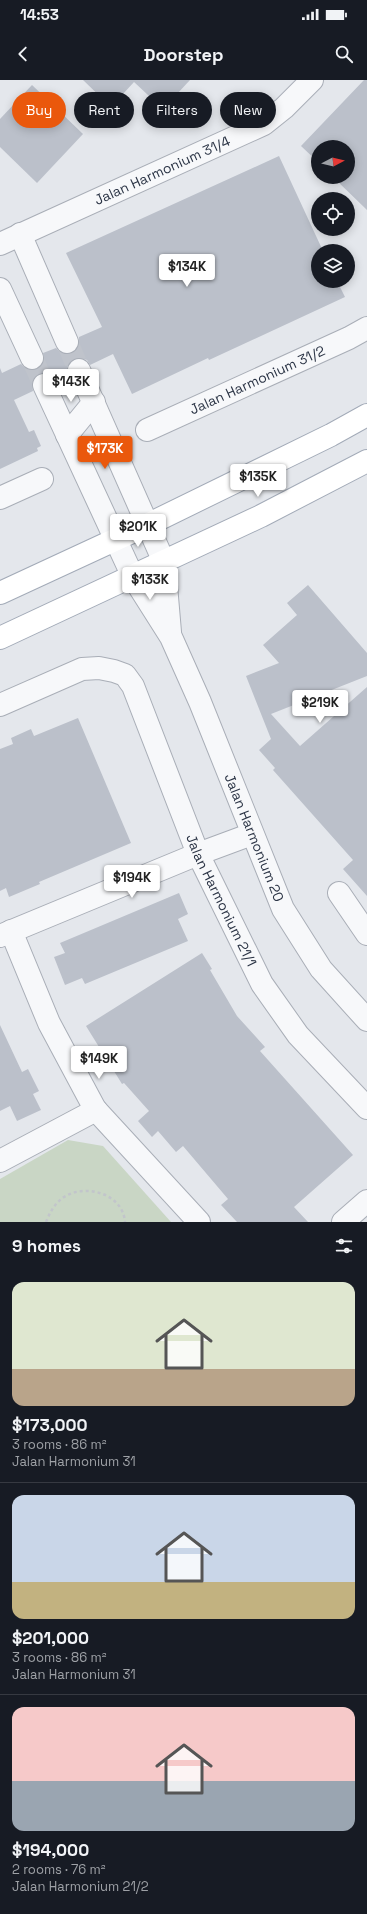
<!DOCTYPE html>
<meta charset="utf-8">
<style>
body{margin:0;font-family:"Space Grotesk",sans-serif;background:#242831;color:#f1f3f6;height:100vh;display:flex;flex-direction:column;font-size:15px;white-space:nowrap}
*{box-sizing:border-box;margin:0}
p{font-size:13px;color:#9ea1a6}
.icon{flex:none;width:22px;height:22px;fill:none;stroke:currentColor;stroke-width:2;stroke-linecap:round;stroke-linejoin:round}
.map{position:relative;height:1142px;overflow:hidden}
.panel{display:flex;flex-direction:column;background:#171b24;flex:1}
.panel>*{flex:none}
.hud{position:absolute;left:12px;top:12px;width:343px;height:36px;display:flex;gap:8px}
.needle{width:26px;rotate:83deg}
.tools{position:absolute;left:311px;top:60px;display:grid;gap:8px}
.tools a{display:grid;place-items:center;width:44px;height:44px;border-radius:50%;background:#171b24;box-shadow:0 2px 10px #0003;font-size:20px}
.price{position:absolute;translate:-50% -34px;padding:0 9px;border-radius:4px;background:#fff;color:#222;font-size:13px;line-height:26px;filter:drop-shadow(0 1px 2px #0008)}
.price::after{content:'';position:absolute;left:50%;top:24px;width:12px;height:9px;margin-left:-6px;background:inherit;clip-path:polygon(0 0,100% 0,50% 100%)}
.price.on{background:#ea580c;color:#fff}
ul{padding:0;list-style:none}
li{display:grid;align-content:center;gap:8px;height:212px;padding:0 12px}
li+li{border-top:1px solid #363941}
li span{display:grid;place-items:center;height:124px;border-radius:12px;color:#555}
li>.icon{margin-inline-start:auto}
span .icon{width:72px;height:72px;fill:#fffc;stroke-width:1}
li b{font-size:17px}
h2{display:flex;justify-content:space-between;align-items:center;height:48px;padding:0 12px;font-size:17px}
.chip{padding:0 14px;border-radius:18px;background:#171b24;box-shadow:0 2px 10px #0003;font-size:14px;line-height:36px}
.chip.on{background:#ea580c;color:#fff}
.status{display:flex;justify-content:space-between;align-items:center;height:28px;padding:0 20px;background:#171b24;direction:ltr}
.status svg{height:11px;fill:currentColor}
header{display:flex;justify-content:space-between;align-items:center;height:52px;padding:0 12px;background:#171b24;font-size:18px;font-weight:600}
.map>svg:first-child{display:block}
.green{fill:#c9d6c5}
.building{fill:#bbc0ca}
.lines{fill:none;stroke-linecap:round;stroke-linejoin:round}
.minor-tunnel{stroke:#bfc3cb;stroke-width:22;stroke-dasharray:22 11;stroke-linecap:butt}
.minor-casing{stroke:#a9aeb7;stroke-width:24}
.major-casing{stroke:#a3abb8;stroke-width:24}
.path{stroke:#c2c5cb;stroke-width:2.5;stroke-dasharray:3 3;stroke-linecap:butt}
.minor{stroke:#f7f8fa;stroke-width:22}
.major{stroke:#fff;stroke-width:22}
.labels{text-anchor:middle;stroke-width:4;stroke-linejoin:round;paint-order:stroke}
.street-label{font-size:14px;fill:#2b3445;stroke:#f4f6f9}
</style>
<div class="status"><b>14:53</b><svg viewBox="0 0 49 12"><path d="M0 12V9h3v3zM5 12V6h3v6zM10 12V3h3v9zM15 12V0h3v12zM26 1h20v11H26zM47 4h2v5h-2z"/></svg></div>
<header><svg class="icon" aria-label="back" viewBox="0 0 24 24"><path d="M15 5l-7 7 7 7"/></svg>Doorstep<svg class="icon" aria-label="search" viewBox="0 0 24 24"><circle cx="10" cy="10" r="6"/><path d="M15 15l6 6"/></svg></header>
<div class="map">
<svg width="367" height="1142" viewBox="0 0 367 1142">
<rect width="100%" height="100%" fill="#e4e7ec"/>
<path class="green" d="M 68,1060 L 103,1066 L 171,1142 L 0,1142 L 0,1099 Z"/>
<g class="building">
<path d="M 83,0 L 190,0 L 163,29 L 134,2 L 111,27 Z"/>
<path d="M 364,0 L 367,0 L 367,130 L 333,97 L 348,97 L 348,67 L 318,67 L 318,82 L 301,66 Z"/>
<path d="M 32,5 L 83,54 L 37,103 L 0,67 L 0,39 Z"/>
<path d="M 279,76 L 323,171 L 318,171 L 318,201 L 337,201 L 345,217 L 209,280 L 208,278 L 132,314 L 113,274 L 90,285 L 87,280 L 81,278 L 74,279 L 69,282 L 67,288 L 68,295 L 56,300 L 51,295 L 45,293 L 38,294 L 34,298 L 32,304 L 33,311 L 14,320 L 29,352 L 34,350 L 41,366 L 37,368 L 38,371 L 0,389 L 0,288 L 2,293 L 21,284 L 25,288 L 31,290 L 37,289 L 42,285 L 44,280 L 43,273 L 56,268 L 60,272 L 65,274 L 72,273 L 77,269 L 79,264 L 79,257 L 102,247 L 66,173 Z"/>
<path d="M 308,505 L 367,573 L 367,596 L 271,634 L 300,666 L 367,607 L 367,816 L 343,789 L 353,780 L 273,690 L 275,688 L 259,670 L 271,659 L 246,596 L 279,583 L 263,565 L 297,535 L 287,523 Z"/>
<path d="M 78,638 L 131,763 L 39,802 L 40,804 L 9,817 L 6,808 L 0,811 L 0,669 L 13,664 L 11,658 L 31,649 L 34,656 Z"/>
<path d="M 179,813 L 188,834 L 178,839 L 188,861 L 85,904 L 82,898 L 65,905 L 54,877 L 65,873 L 60,863 Z"/>
<path d="M 202,873 L 212,889 L 210,890 L 237,936 L 265,967 L 260,971 L 353,1075 L 294,1127 L 308,1142 L 237,1142 L 221,1125 L 228,1119 L 183,1066 L 176,1072 L 158,1051 L 152,1057 L 138,1041 L 149,1031 L 124,1003 L 122,1004 L 86,946 Z"/>
<path d="M 0,945 L 22,992 L 28,989 L 39,1011 L 33,1014 L 41,1030 L 17,1041 L 10,1026 L 0,1031 Z"/>
</g>
<g class="lines">
<g class="minor-tunnel">
<path d="M 67,262 L 79,290"/>
<path d="M 32,278 L 44,305"/>
</g>
<defs>
<g id="minor">
<path d="M 20,154 L 67,262"/>
<path id="s1" d="M 0,164 L 264,44 L 284,28 L 312,0"/>
<path d="M 0,209 L 32,278"/>
<path d="M 79,290 L 164,482 L 170,552"/>
<path id="s2" d="M 44,305 L 133,497 L 171,557 L 200,622 L 283,829 L 321,889 L 367,940"/>
<path id="s3" d="M 147,350 L 349,258 L 367,248"/>
<path d="M 67,355 L 94,322"/>
<path d="M 0,418 L 42,399"/>
<path id="s4" d="M 0,625 L 82,589 L 99,588 L 114,591 L 125,595 L 133,606 L 198,774 L 262,904 L 298,955 L 367,1028"/>
<path d="M 339,813 L 367,854"/>
<path d="M 11,851 L 49,943 L 95,1029 L 199,1142"/>
<path d="M 0,856 L 198,774 L 252,754"/>
<path d="M 0,1081 L 96,1030"/>
<path d="M 343,1142 L 367,1121"/>
</g>
<g id="major">
<path d="M 0,513 L 147,445 L 331,355 L 367,335"/>
<path d="M 0,558 L 261,436 L 367,381"/>
</g>
</defs>
<use href="#minor" class="minor-casing"/>
<use href="#major" class="major-casing"/>
<path class="path" d="M 46,1142 C 50,1132 55,1123 64,1117 C 86,1103 123,1114 125,1142"/>
<use href="#minor" class="minor"/>
<use href="#major" class="major"/>
</g>
<g class="labels">
<g class="street-label">
<text dy="5" stroke="none"><textPath href="#s1" startOffset="178">Jalan Harmonium 31/4</textPath></text>
<text dy="5" stroke="none"><textPath href="#s3" startOffset="121">Jalan Harmonium 31/2</textPath></text>
<text dy="5" stroke="none"><textPath href="#s2" startOffset="500">Jalan Harmonium 20</textPath></text>
<text dy="5" stroke="none"><textPath href="#s4" startOffset="379">Jalan Harmonium 21/1</textPath></text>
</g>
</g>
</svg>
<div class="tools">
<a><svg class="needle" viewBox="-14 -14 28 28"><path d="M0-13l5 13h-10z" fill="#e53935"/><path d="M0 13l5-13h-10z" fill="#9ea1a6"/></svg></a>
<a><svg class="icon" aria-label="locate" viewBox="0 0 24 24"><circle cx="12" cy="12" r="6"/><path d="M12 2v4M12 18v4M2 12h4M18 12h4"/></svg></a>
<a><svg class="icon" aria-label="layers" viewBox="0 0 24 24"><path d="M12 4l9 5-9 5-9-5zM3 14l9 5 9-5"/></svg></a>
</div>
<b class="price" style="left:187px;top:208px">$134K</b>
<b class="price" style="left:71px;top:323px">$143K</b>
<b class="price on" style="left:105px;top:390px">$173K</b>
<b class="price" style="left:258px;top:418px">$135K</b>
<b class="price" style="left:138px;top:468px">$201K</b>
<b class="price" style="left:150px;top:521px">$133K</b>
<b class="price" style="left:320px;top:644px">$219K</b>
<b class="price" style="left:132px;top:819px">$194K</b>
<b class="price" style="left:99px;top:1000px">$149K</b>
<div class="hud">
<a class="chip on">Buy</a>
<a class="chip">Rent</a>
<a class="chip">Filters</a>
<a class="chip">New</a>
</div>
</div>
<section class="panel">
<h2>9 homes<svg class="icon" aria-label="filters" viewBox="0 0 24 24"><path d="M4 7h16M4 17h16"/><circle cx="9" cy="7" r="2"/><circle cx="15" cy="17" r="2"/></svg></h2>
<ul>
<li><span style="background:linear-gradient(#dfe7d0 70%,#b9a48a 0)"><svg class="icon" aria-label="home" viewBox="0 0 24 24"><path d="M3 11l9-7 9 7M6 9v11h12V9"/></svg></span><div><b>$173,000</b><p>3 rooms · 86 m²</p><p>Jalan Harmonium 31</p></div></li>
<li><span style="background:linear-gradient(#c9d6e8 70%,#c2b280 0)"><svg class="icon" aria-label="home" viewBox="0 0 24 24"><path d="M3 11l9-7 9 7M6 9v11h12V9"/></svg></span><div><b>$201,000</b><p>3 rooms · 86 m²</p><p>Jalan Harmonium 31</p></div></li>
<li><span style="background:linear-gradient(#f6c9c9 60%,#9aa5b1 0)"><svg class="icon" aria-label="home" viewBox="0 0 24 24"><path d="M3 11l9-7 9 7M6 9v11h12V9"/></svg></span><div><b>$194,000</b><p>2 rooms · 76 m²</p><p>Jalan Harmonium 21/2</p></div></li>
</ul>
</section>
